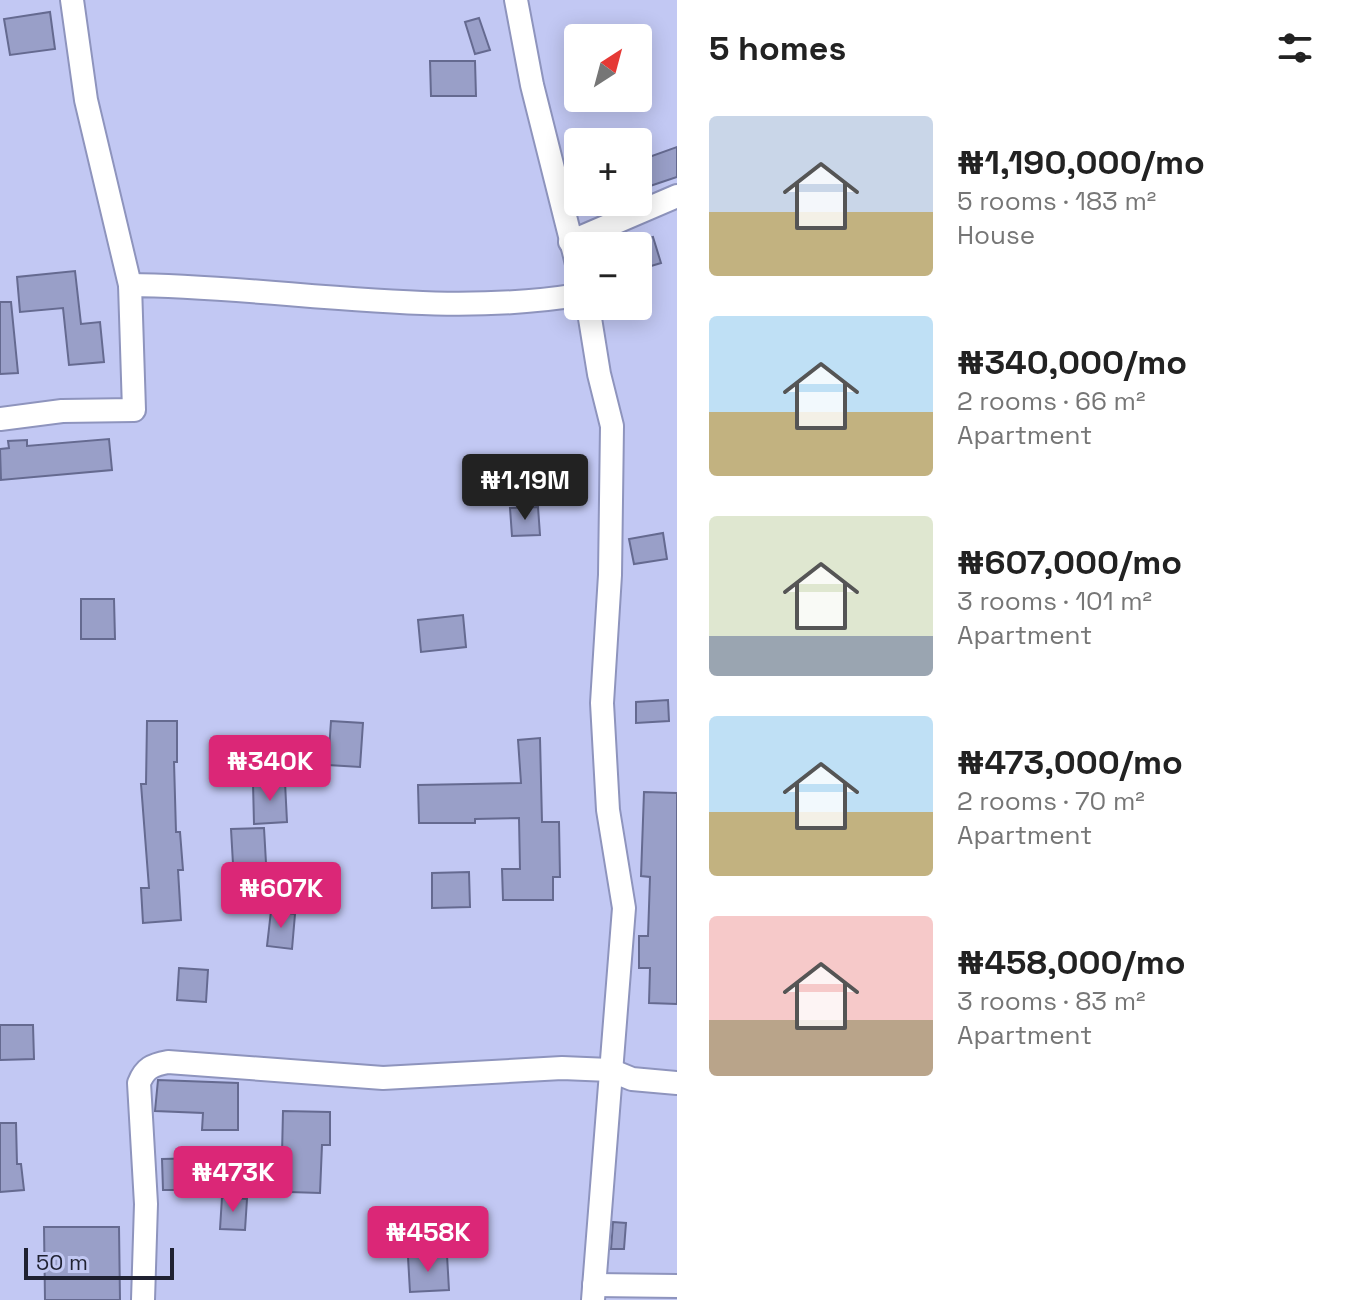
<!DOCTYPE html>
<meta charset="utf-8">
<style>
body{margin:0;font-family:"Space Grotesk",sans-serif;background:#f2f2f2;color:#222;height:100vh;display:flex;flex-direction:column;font-size:30px;white-space:nowrap}
*{box-sizing:border-box;margin:0}
p{font-size:26px;color:#767676}
.icon{flex:none;width:44px;height:44px;fill:none;stroke:currentColor;stroke-width:2;stroke-linecap:round;stroke-linejoin:round}
.map{position:relative;flex:1;overflow:hidden}
.drawer{display:flex;flex-direction:column;background:#fff;width:672px}
.drawer>*{flex:none}
.needle{width:52px;rotate:36deg}
.buttons{position:absolute;left:564px;top:24px;display:grid;gap:16px}
.buttons a{display:grid;place-items:center;width:88px;height:88px;border-radius:8px;background:#fff;box-shadow:0 4px 20px #0003;font-size:40px}
.scale{position:absolute;left:24px;bottom:20px;width:150px;box-sizing:border-box;padding-left:8px;border:4px solid #1f2131;border-top:0;font-size:22px;line-height:28px;white-space:nowrap;color:#1f2131;-webkit-text-stroke:6px #c2c8f3;paint-order:stroke}
.price{position:absolute;translate:-50% -68px;padding:0 18px;border-radius:8px;background:#db2777;color:#fff;font-size:26px;line-height:52px;filter:drop-shadow(0 2px 4px #0008)}
.price::after{content:'';position:absolute;left:50%;top:48px;width:24px;height:18px;margin-left:-12px;background:inherit;clip-path:polygon(0 0,100% 0,50% 100%)}
.price.on{background:#222;color:#fff}
ul{padding:0;list-style:none}
li{display:flex;align-items:center;gap:24px;height:200px;padding:0 32px}
li span{display:grid;place-items:center;flex:none;width:224px;height:160px;border-radius:8px;color:#555}
li>.icon{margin-inline-start:auto}
span .icon{width:96px;height:96px;fill:#fffc;stroke-width:1}
li b{font-size:34px}
h2{display:flex;justify-content:space-between;align-items:center;height:96px;padding:0 32px;font-size:34px}
main{display:flex;flex:1;min-height:0}
.map>svg:first-child{display:block}
.building{fill:#999fc8;stroke:#656a90;stroke-width:2}
.lines{fill:none;stroke-linecap:round;stroke-linejoin:round}
.minor-casing{stroke:#8e94bd;stroke-width:26}
.minor{stroke:#fff;stroke-width:22}
</style>
<main>
<div class="map">
<svg width="677" height="1300" viewBox="0 0 677 1300">
<rect width="100%" height="100%" fill="#c2c8f3"/>
<g class="building">
<path d="M 50,12 L 55,49 L 10,55 L 4,19 Z"/>
<path d="M 479,18 L 490,50 L 475,54 L 465,22 Z"/>
<path d="M 430,61 L 475,61 L 476,96 L 431,96 Z"/>
<path d="M 677,147 L 677,177 L 638,190 L 638,161 Z"/>
<path d="M 653,237 L 661,263 L 638,270 L 638,241 Z"/>
<path d="M 75,271 L 81,324 L 100,322 L 104,362 L 69,365 L 63,308 L 20,312 L 17,277 Z"/>
<path d="M 0,302 L 11,302 L 18,373 L 0,374 Z"/>
<path d="M 109,439 L 112,470 L 1,480 L 0,449 L 9,448 L 8,441 L 27,440 L 27,446 Z"/>
<path d="M 538,507 L 540,535 L 512,536 L 510,508 Z"/>
<path d="M 663,533 L 667,559 L 634,564 L 629,539 Z"/>
<path d="M 81,599 L 114,599 L 115,639 L 81,639 Z"/>
<path d="M 463,615 L 466,647 L 421,652 L 418,620 Z"/>
<path d="M 668,700 L 669,721 L 636,723 L 636,702 Z"/>
<path d="M 147,721 L 177,721 L 177,762 L 174,762 L 176,832 L 180,832 L 183,870 L 178,870 L 181,920 L 143,923 L 141,888 L 149,888 L 141,784 L 146,784 Z"/>
<path d="M 331,721 L 363,723 L 360,767 L 328,765 Z"/>
<path d="M 540,738 L 542,822 L 559,822 L 560,877 L 553,877 L 553,900 L 503,900 L 502,869 L 520,869 L 519,818 L 475,819 L 475,823 L 419,823 L 418,785 L 521,783 L 518,740 Z"/>
<path d="M 285,782 L 287,822 L 254,824 L 253,783 Z"/>
<path d="M 644,792 L 677,793 L 677,1004 L 649,1003 L 650,968 L 639,968 L 639,936 L 648,936 L 650,877 L 641,876 Z"/>
<path d="M 264,828 L 266,863 L 233,864 L 231,829 Z"/>
<path d="M 469,872 L 470,907 L 432,908 L 432,873 Z"/>
<path d="M 271,911 L 295,914 L 292,949 L 267,946 Z"/>
<path d="M 179,968 L 208,970 L 206,1002 L 177,1000 Z"/>
<path d="M 0,1025 L 33,1025 L 34,1059 L 0,1060 Z"/>
<path d="M 158,1080 L 238,1083 L 238,1130 L 202,1130 L 203,1113 L 155,1111 Z"/>
<path d="M 283,1111 L 330,1112 L 330,1145 L 322,1145 L 320,1193 L 257,1191 L 259,1154 L 282,1155 Z"/>
<path d="M 0,1123 L 16,1123 L 17,1164 L 21,1164 L 24,1190 L 0,1192 Z"/>
<path d="M 206,1158 L 206,1190 L 163,1190 L 162,1159 Z"/>
<path d="M 222,1197 L 247,1199 L 245,1230 L 220,1229 Z"/>
<path d="M 613,1222 L 626,1223 L 624,1249 L 611,1249 Z"/>
<path d="M 44,1227 L 119,1227 L 120,1300 L 45,1300 Z"/>
<path d="M 447,1255 L 449,1290 L 410,1292 L 408,1257 Z"/>
</g>
<g class="lines">
<defs>
<g id="minor">
<path d="M 72,0 L 86,100 L 130,285"/>
<path d="M 516,0 L 532,85 L 578,268"/>
<path d="M 570,242 L 677,196"/>
<path d="M 588,306 L 599,374 L 612,426 L 610,575 L 602,703 L 608,810 L 624,908 L 593,1300"/>
<path d="M 0,419 L 62,411 L 134,410 L 130,285 C 278,286 431,319 578,295"/>
<path d="M 594,1285 L 677,1286"/>
<path d="M 143,1300 L 146,1204 L 139,1083 C 145,1068 152,1065 168,1062 L 383,1078 L 562,1068 L 610,1070 L 632,1079 L 677,1083"/>
</g>
</defs>
<use href="#minor" class="minor-casing"/>
<use href="#minor" class="minor"/>
</g>
</svg>
<div class="buttons">
<a><svg class="needle" viewBox="-14 -14 28 28"><path d="M0-13l5 13h-10z" fill="#e53935"/><path d="M0 13l5-13h-10z" fill="#767676"/></svg></a>
<a>+</a>
<a>−</a>
</div>
<div class="scale">50 m</div>
<b class="price on" style="left:525px;top:522px">₦1.19M</b>
<b class="price" style="left:270px;top:803px">₦340K</b>
<b class="price" style="left:281px;top:930px">₦607K</b>
<b class="price" style="left:233px;top:1214px">₦473K</b>
<b class="price" style="left:428px;top:1274px">₦458K</b>
</div>
<section class="drawer">
<h2>5 homes<svg class="icon" aria-label="filters" viewBox="0 0 24 24"><path d="M4 7h16M4 17h16"/><circle cx="9" cy="7" r="2"/><circle cx="15" cy="17" r="2"/></svg></h2>
<ul>
<li><span style="background:linear-gradient(#c9d6e8 60%,#c2b280 0)"><svg class="icon" aria-label="home" viewBox="0 0 24 24"><path d="M3 11l9-7 9 7M6 9v11h12V9"/></svg></span><div><b>₦1,190,000/mo</b><p>5 rooms · 183 m²</p><p>House</p></div></li>
<li><span style="background:linear-gradient(#bfe0f5 60%,#c2b280 0)"><svg class="icon" aria-label="home" viewBox="0 0 24 24"><path d="M3 11l9-7 9 7M6 9v11h12V9"/></svg></span><div><b>₦340,000/mo</b><p>2 rooms · 66 m²</p><p>Apartment</p></div></li>
<li><span style="background:linear-gradient(#dfe7d0 75%,#9aa5b1 0)"><svg class="icon" aria-label="home" viewBox="0 0 24 24"><path d="M3 11l9-7 9 7M6 9v11h12V9"/></svg></span><div><b>₦607,000/mo</b><p>3 rooms · 101 m²</p><p>Apartment</p></div></li>
<li><span style="background:linear-gradient(#bfe0f5 60%,#c2b280 0)"><svg class="icon" aria-label="home" viewBox="0 0 24 24"><path d="M3 11l9-7 9 7M6 9v11h12V9"/></svg></span><div><b>₦473,000/mo</b><p>2 rooms · 70 m²</p><p>Apartment</p></div></li>
<li><span style="background:linear-gradient(#f6c9c9 65%,#b9a48a 0)"><svg class="icon" aria-label="home" viewBox="0 0 24 24"><path d="M3 11l9-7 9 7M6 9v11h12V9"/></svg></span><div><b>₦458,000/mo</b><p>3 rooms · 83 m²</p><p>Apartment</p></div></li>
</ul>
</section>
</main>
